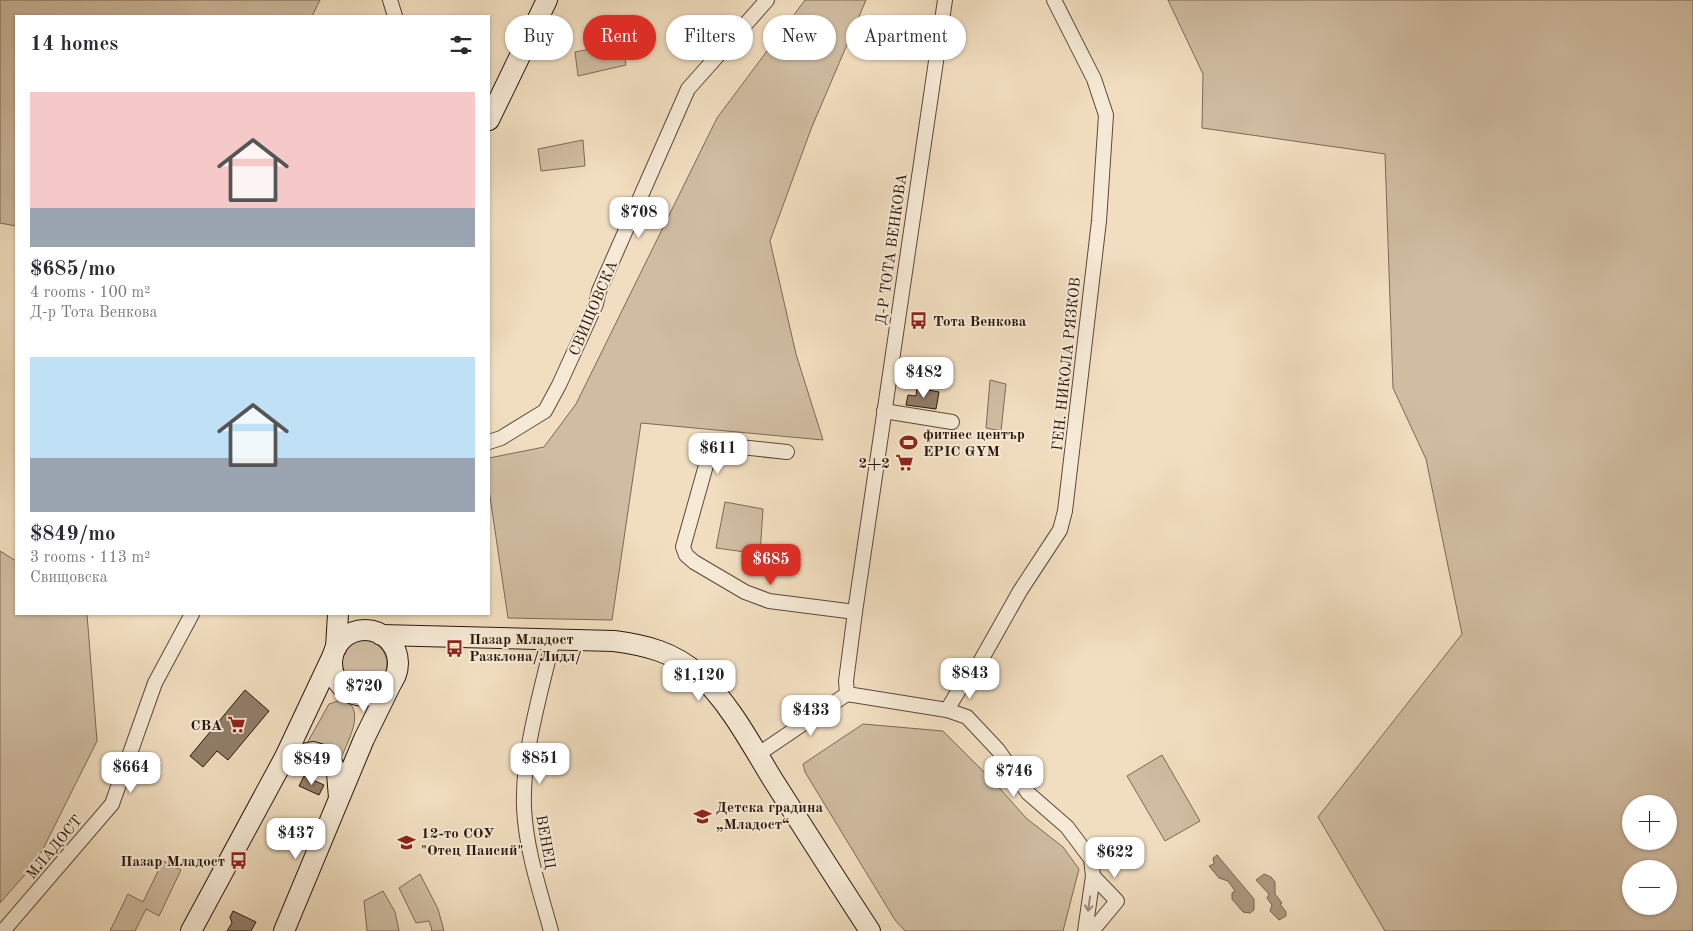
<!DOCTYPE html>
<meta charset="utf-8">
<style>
body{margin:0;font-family:"Old Standard TT",serif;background:#f2f2f3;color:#2b2b33;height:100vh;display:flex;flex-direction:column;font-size:19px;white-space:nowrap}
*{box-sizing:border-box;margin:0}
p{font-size:16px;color:#7c7c81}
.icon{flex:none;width:28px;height:28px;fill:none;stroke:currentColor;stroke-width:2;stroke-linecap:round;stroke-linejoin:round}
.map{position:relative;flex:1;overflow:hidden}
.drawer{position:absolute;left:15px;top:15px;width:475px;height:600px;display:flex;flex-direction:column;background:#fff;border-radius:0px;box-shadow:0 1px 4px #0004}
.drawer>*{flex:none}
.top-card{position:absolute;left:505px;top:15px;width:475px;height:45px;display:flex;gap:10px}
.fabs{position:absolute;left:1622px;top:795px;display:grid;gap:10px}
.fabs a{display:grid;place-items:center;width:55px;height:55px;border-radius:50%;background:#fff;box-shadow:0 1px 4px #0004;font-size:25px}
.price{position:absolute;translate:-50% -42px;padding:0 11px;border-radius:10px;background:#fff;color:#222;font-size:16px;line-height:32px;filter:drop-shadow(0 1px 2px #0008)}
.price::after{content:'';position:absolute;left:50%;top:30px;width:15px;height:11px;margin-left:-8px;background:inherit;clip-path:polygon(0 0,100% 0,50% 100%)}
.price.selected{background:#d93025;color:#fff}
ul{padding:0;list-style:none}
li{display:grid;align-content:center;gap:10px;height:265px;padding:0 15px}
li span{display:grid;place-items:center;height:155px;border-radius:0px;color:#555}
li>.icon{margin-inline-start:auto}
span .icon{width:90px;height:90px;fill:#fffc;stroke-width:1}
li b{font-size:21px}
h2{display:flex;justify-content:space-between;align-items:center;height:60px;padding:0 15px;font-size:21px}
.tag{padding:0 18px;border-radius:22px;background:#fff;box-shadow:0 1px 4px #0004;font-size:18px;line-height:45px}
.tag.selected{background:#d93025;color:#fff}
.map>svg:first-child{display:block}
.green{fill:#cfbca1;stroke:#7c6956;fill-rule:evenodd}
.water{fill:#ad9a83;stroke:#796553}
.building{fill:#917e6a;stroke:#2a160c}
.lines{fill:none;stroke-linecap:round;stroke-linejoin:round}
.street-casing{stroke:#5c4839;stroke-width:16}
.secondary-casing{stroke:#2a160c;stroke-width:22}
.street{stroke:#f6ead6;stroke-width:14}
.secondary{stroke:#f6ead6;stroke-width:20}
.oneway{stroke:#9a8b7b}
.labels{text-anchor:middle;stroke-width:4;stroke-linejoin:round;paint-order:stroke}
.street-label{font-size:15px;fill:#2a160c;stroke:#f6ead6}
.poi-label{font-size:15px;font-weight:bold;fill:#2a160c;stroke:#f6ead6;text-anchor:start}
</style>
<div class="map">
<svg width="1693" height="931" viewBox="0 0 1693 931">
<rect width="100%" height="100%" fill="#f1dec0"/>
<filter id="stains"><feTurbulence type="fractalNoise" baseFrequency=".004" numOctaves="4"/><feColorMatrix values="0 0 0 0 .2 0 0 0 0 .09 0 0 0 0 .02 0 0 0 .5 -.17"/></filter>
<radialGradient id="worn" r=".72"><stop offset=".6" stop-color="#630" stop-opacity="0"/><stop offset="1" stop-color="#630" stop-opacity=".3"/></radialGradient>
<g class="green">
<path d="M 0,0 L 320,0 L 312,16 L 16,16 L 16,226 L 0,223 Z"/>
<path d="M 805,0 L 866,0 L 811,129 L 770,241 L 796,354 L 823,440 L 641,423 L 612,620 L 508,618 L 489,490 L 489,458 L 544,447 L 576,404 L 717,118 Z"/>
<path d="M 1168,0 L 1693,0 L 1693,931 L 1385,931 L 1318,817 L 1462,634 L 1426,459 L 1393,388 L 1385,154 L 1202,128 L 1203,74 ZM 1631,804 L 1669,804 L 1669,841 L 1631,841 ZM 1631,869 L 1669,869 L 1669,906 L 1631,906 Z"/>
<path d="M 622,43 L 626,65 L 578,76 L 575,52 Z"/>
<path d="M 583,140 L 585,166 L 541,171 L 538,149 Z"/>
<path d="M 990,380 L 1006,384 L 1001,431 L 986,428 Z"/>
<path d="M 725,502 L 763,509 L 760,554 L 716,548 Z"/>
<path d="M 0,551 L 16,561 L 16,614 L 87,614 L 97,741 L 37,861 L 0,903 Z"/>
<circle cx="363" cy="664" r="24"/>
<path d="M 341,700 C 370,706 345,746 339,763 L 306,745 L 329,704 Z"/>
<path d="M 863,724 L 943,731 L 996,784 L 1026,818 L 1063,847 L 1079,869 L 1063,931 L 905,931 L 895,920 L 805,772 L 803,764 Z"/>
<path d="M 1162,755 L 1200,821 L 1165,841 L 1127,776 Z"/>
<path d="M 163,861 L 181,870 L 159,916 L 146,909 L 135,931 L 110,931 L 128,894 L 143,902 Z"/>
<path d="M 420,874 L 438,909 L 444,931 L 431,931 L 432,930 L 429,921 L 416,923 L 399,888 Z"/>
<path d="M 383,891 L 395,912 L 399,931 L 367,931 L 364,901 Z"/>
</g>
<g class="water">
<path d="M 1217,855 L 1254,899 L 1254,910 L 1250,913 L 1243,912 L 1232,899 L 1232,893 L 1235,891 L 1228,881 L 1219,878 L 1209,866 L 1214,864 L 1213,858 Z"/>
<path d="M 1264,874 L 1271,877 L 1275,882 L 1275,894 L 1282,903 L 1280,904 L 1286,912 L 1286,916 L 1279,920 L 1270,911 L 1272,905 L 1267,898 L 1269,894 L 1256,880 Z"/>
</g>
<g class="building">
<path d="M 917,388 L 939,392 L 936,409 L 906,405 L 908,395 L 916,396 Z"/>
<path d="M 245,690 L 269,711 L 228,760 L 217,751 L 203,767 L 190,756 Z"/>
<path d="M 304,776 L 324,785 L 319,795 L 299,786 Z"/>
<path d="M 233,911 L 256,922 L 251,931 L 227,931 L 232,923 L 230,917 Z"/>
</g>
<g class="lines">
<defs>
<g id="street">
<path d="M 390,0 L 395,16"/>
<path d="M 884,411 L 952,422"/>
<path d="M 489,442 L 501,438 L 545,411 L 559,385 L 596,304 L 599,291 L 688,89 L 767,0"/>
<path d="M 787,452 L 712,444 L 683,547 L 686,555 L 694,562 L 745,592 L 769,601 L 855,612"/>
<path d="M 847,694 L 846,681 L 855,612 L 945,0"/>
<path d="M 847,694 L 947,710 L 967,717 L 998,750 L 1028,793 L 1067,827 L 1091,859 L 1093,876 L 1085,931"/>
<path d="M 947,710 L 968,675 L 980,662 L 1020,591 L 1060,530 L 1065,511 L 1099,221 L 1106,115 L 1094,79 L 1054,0"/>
<path d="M 757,755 L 847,694"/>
<path d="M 3,931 L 112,804 L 155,683 L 192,614"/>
<path d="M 551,931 C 540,891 526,850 524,808 C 522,751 541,694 553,639"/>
<path d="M 1092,931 L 1117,901 L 1093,876"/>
</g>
<g id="secondary">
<path d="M 489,120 L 547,0"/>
<circle cx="365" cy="663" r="33"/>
<path d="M 381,635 L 614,641 C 645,645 674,652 698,674 C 729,702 751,744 773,780 C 805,830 837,881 870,931"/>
<path d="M 336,648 L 338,614"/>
<path d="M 285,757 L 313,752 L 329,757 L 337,773 L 339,798"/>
<path d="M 191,931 L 285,757 L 333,655"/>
<path d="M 284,931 L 364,739 L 394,678"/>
</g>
</defs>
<use href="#street" class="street-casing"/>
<use href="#secondary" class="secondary-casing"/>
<use href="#street" class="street"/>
<use href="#secondary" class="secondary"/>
</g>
<defs><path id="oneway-shaft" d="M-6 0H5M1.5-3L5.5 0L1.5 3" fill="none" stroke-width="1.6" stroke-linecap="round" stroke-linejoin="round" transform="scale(1.25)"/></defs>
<use class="oneway" href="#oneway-shaft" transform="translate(1089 904) rotate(98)"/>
<defs>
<symbol id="bus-bare" viewBox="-9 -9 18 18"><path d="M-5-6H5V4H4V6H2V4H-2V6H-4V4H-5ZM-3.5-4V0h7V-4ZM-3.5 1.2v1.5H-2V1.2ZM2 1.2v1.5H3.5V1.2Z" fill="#8f2418" stroke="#f6ead6" stroke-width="2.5" paint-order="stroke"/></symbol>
<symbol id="stadium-bare" viewBox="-9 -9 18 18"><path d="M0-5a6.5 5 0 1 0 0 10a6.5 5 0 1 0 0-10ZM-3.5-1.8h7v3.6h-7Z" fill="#8f2418" stroke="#f6ead6" stroke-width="2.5" paint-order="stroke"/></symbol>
<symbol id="supermarket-bare" viewBox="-9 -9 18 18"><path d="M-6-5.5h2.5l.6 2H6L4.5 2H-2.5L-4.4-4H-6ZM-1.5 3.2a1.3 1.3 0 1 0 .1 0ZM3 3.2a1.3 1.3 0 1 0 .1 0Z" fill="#8f2418" stroke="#f6ead6" stroke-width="2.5" paint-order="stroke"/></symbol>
<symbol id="school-bare" viewBox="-9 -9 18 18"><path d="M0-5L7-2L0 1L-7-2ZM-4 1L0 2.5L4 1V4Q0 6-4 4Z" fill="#8f2418" stroke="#f6ead6" stroke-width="2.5" paint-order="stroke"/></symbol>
</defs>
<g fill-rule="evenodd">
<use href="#bus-bare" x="906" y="308" width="25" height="25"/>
<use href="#stadium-bare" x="896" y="430" width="25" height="25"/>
<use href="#supermarket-bare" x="892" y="450" width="25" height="25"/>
<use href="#bus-bare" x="442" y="636" width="25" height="25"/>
<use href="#supermarket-bare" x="224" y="712" width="25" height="25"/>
<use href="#school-bare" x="690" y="804" width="25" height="25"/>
<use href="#school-bare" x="394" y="830" width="25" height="25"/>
<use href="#bus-bare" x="226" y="848" width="25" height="25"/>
</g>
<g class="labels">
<g class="street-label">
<text transform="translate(891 249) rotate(-82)" y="5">Д-Р ТОТА ВЕНКОВА</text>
<text transform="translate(593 308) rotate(-67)" y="5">СВИЩОВСКА</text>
<text transform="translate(1066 364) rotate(-84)" y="5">ГЕН. НИКОЛА РЯЗКОВ</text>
<text transform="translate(546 842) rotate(80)" y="5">ВЕНЕЦ</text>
<text transform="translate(54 847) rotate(-50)" y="5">МЛАДОСТ</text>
</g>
<g class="poi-label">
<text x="933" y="326">Тота Венкова</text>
<text x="923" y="439">фитнес център<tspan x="923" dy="17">EPIC GYM</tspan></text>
<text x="890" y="468" text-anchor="end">2+2</text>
<text x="469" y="644">Пазар Младост<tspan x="469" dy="17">Разклона/Лидл/</tspan></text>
<text x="222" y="730" text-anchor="end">CBA</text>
<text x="716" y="812">Детска градина<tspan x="716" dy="17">„Младост“</tspan></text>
<text x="421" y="838">12-то СОУ<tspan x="421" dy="17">"Отец Паисий"</tspan></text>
<text x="225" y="866" text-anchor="end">Пазар Младост</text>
</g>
</g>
<rect width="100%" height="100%" filter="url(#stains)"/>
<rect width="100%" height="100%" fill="url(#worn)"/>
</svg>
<div class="fabs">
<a>+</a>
<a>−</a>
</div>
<b class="price" style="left:639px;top:239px">$708</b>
<b class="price" style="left:924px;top:399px">$482</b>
<b class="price" style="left:718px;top:475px">$611</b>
<b class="price selected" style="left:771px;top:586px">$685</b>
<b class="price" style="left:970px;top:700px">$843</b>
<b class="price" style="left:699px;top:702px">$1,120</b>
<b class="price" style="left:364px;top:713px">$720</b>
<b class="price" style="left:811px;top:737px">$433</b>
<b class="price" style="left:540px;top:785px">$851</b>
<b class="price" style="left:312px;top:786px">$849</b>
<b class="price" style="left:131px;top:794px">$664</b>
<b class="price" style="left:1014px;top:798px">$746</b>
<b class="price" style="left:296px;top:860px">$437</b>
<b class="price" style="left:1115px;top:879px">$622</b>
<div class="top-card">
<a class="tag">Buy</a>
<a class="tag selected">Rent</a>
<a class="tag">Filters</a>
<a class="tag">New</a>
<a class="tag">Apartment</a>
</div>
<section class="drawer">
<h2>14 homes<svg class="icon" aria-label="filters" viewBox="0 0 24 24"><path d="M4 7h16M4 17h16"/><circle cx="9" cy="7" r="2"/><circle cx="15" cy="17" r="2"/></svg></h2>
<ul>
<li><span style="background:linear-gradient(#f6c9c9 75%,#9aa5b1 0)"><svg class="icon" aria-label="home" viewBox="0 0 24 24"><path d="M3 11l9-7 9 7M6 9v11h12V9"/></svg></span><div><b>$685/mo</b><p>4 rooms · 100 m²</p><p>Д-р Тота Венкова</p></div></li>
<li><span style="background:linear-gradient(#bfe0f5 65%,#9aa5b1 0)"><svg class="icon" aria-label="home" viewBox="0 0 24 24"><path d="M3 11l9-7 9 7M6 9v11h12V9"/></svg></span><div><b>$849/mo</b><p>3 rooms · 113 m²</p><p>Свищовска</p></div></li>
</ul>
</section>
</div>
